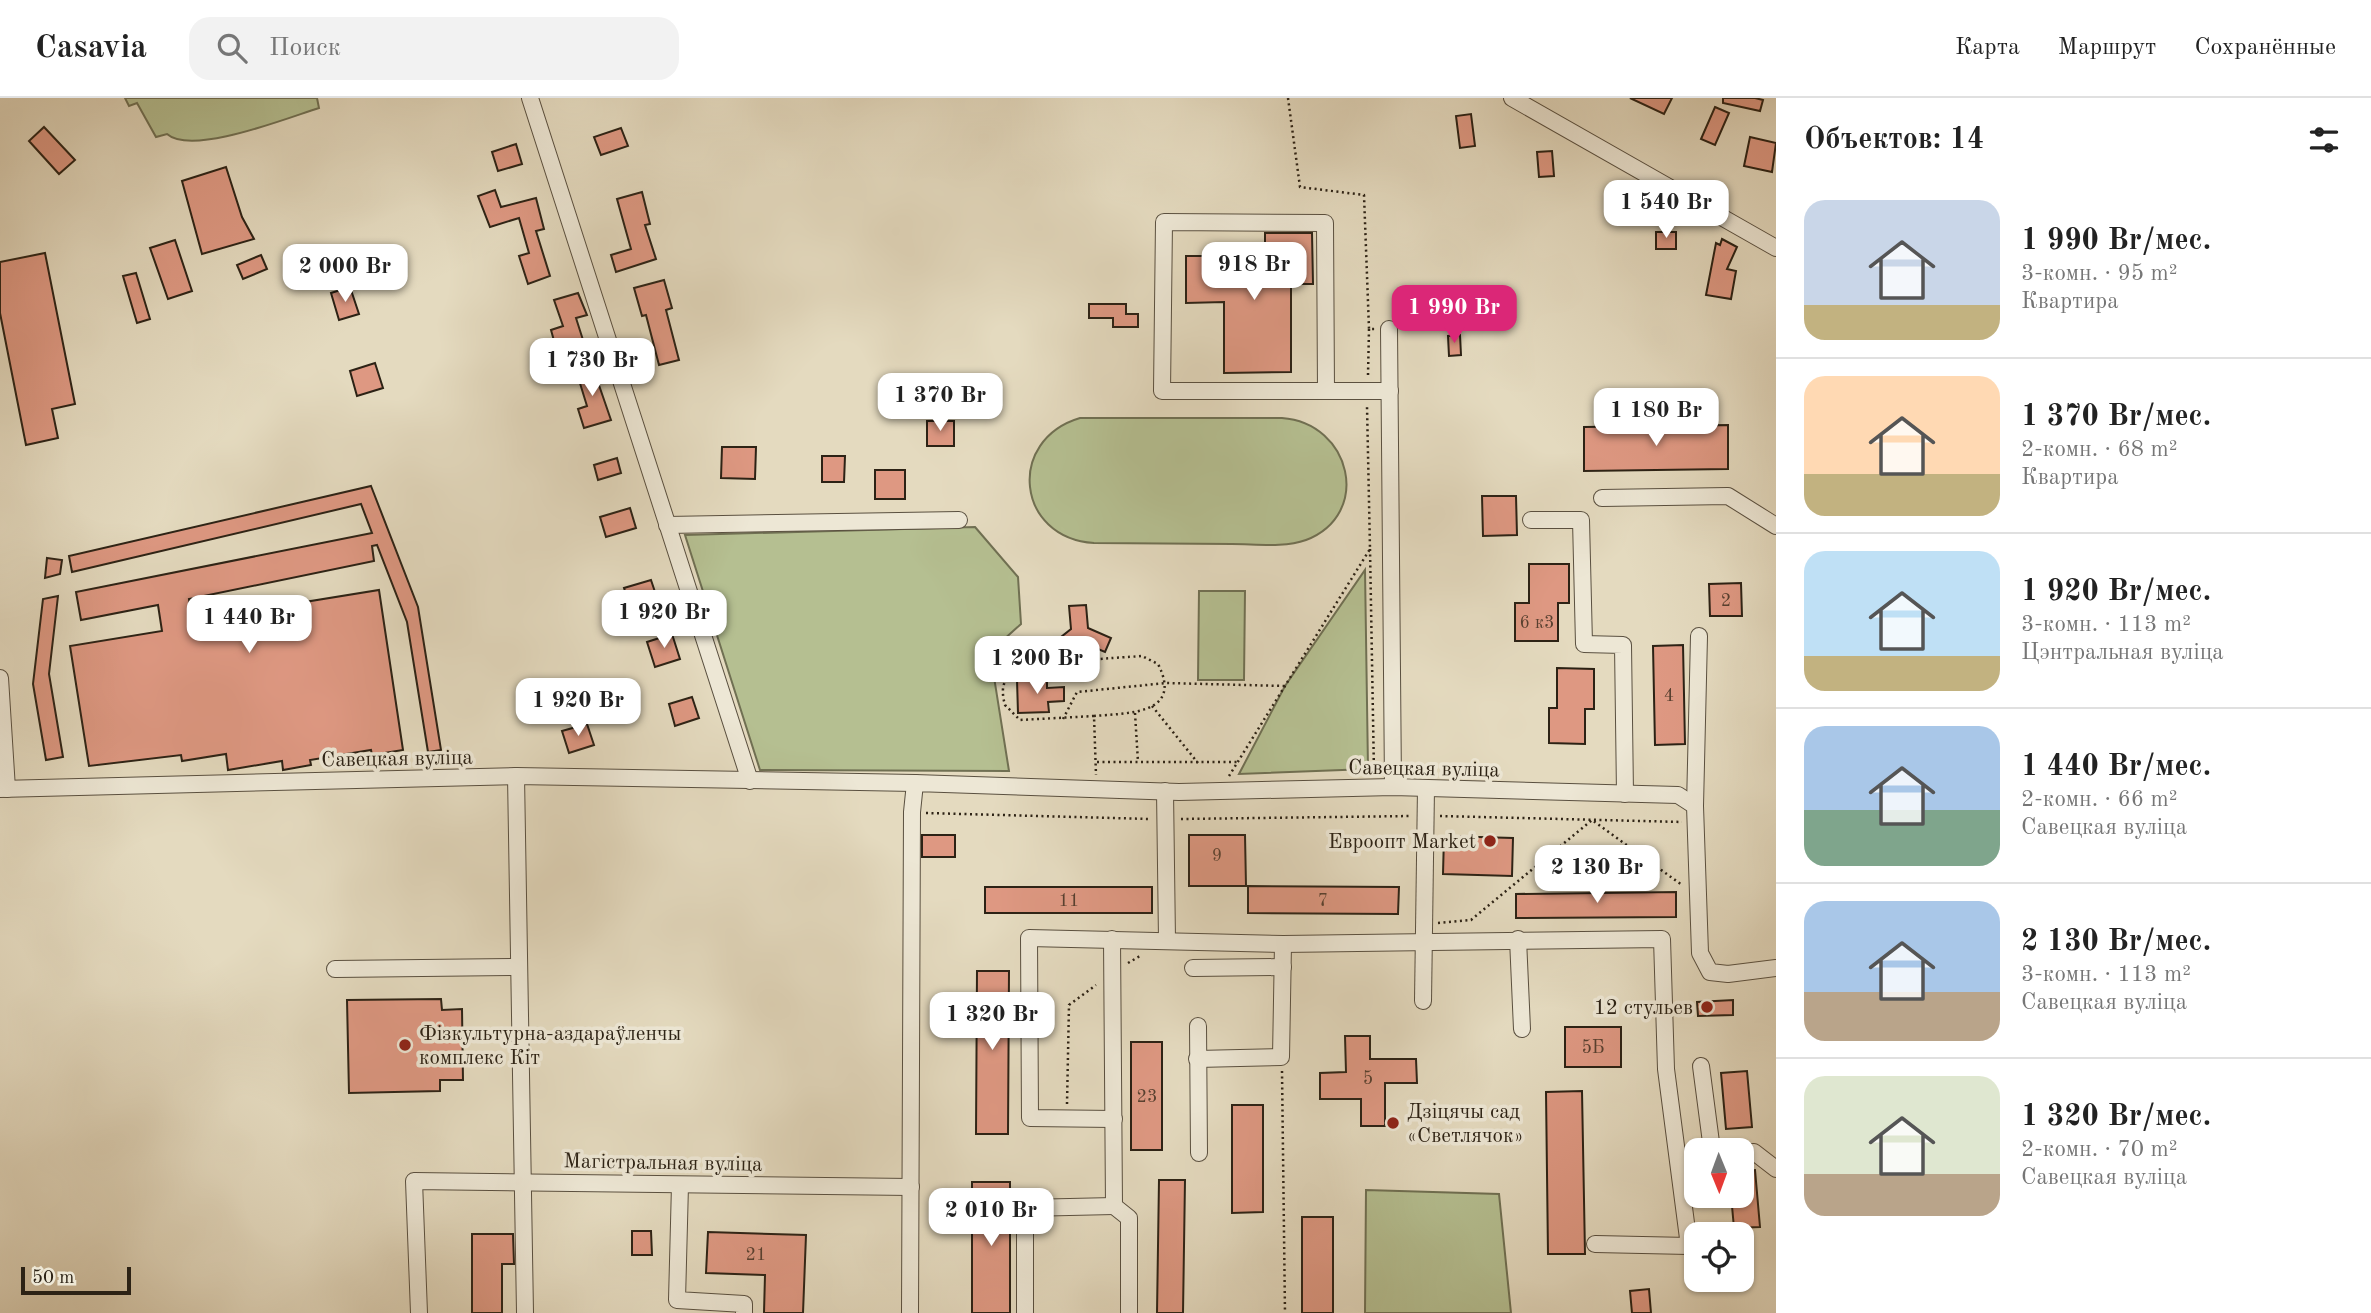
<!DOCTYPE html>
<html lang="ru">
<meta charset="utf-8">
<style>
body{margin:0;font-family:"Old Standard TT",serif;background:#f2f2f2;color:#222;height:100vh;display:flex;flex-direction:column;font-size:26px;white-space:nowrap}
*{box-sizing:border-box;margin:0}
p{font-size:23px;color:#767676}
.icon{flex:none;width:38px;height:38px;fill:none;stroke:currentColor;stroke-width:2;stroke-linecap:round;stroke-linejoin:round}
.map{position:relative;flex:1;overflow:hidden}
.sheet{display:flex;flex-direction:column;background:#fff;width:595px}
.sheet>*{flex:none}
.needle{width:46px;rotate:179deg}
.buttons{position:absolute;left:1684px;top:1040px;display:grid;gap:14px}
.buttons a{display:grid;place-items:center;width:70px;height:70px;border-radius:14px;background:#fff;box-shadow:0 2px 5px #0004;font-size:35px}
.scale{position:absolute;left:21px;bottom:18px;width:110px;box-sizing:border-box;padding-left:7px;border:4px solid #2c2215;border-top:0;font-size:19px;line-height:24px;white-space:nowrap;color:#2c2215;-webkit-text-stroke:5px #ede7d5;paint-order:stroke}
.price{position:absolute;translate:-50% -60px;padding:0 16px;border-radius:14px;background:#fff;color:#222;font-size:23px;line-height:46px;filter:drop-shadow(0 2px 4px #0008)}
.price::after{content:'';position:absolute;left:50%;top:42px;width:21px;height:16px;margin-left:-10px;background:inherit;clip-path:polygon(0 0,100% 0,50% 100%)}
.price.on{background:#db2777;color:#fff}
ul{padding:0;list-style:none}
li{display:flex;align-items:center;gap:21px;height:175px;padding:0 28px}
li+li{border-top:2px solid #e0e0e0}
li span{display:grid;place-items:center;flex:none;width:196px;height:140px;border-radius:21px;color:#555}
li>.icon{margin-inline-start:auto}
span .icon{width:84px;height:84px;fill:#fffc;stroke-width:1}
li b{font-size:30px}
h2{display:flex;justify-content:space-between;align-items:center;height:84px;padding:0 28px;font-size:30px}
header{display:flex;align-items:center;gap:42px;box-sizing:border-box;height:98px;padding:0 35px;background:#fff;border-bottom:2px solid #e0e0e0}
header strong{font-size:33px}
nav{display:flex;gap:38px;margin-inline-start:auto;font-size:24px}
.search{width:490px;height:63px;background:#f2f2f2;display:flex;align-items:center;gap:18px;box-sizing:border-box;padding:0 24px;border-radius:21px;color:#767676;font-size:26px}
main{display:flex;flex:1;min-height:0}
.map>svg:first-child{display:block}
.green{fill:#b5bf91;stroke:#707053;stroke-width:2}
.building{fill:#de9882;stroke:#2c2215;stroke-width:2}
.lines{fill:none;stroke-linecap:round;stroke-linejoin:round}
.minor-casing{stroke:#5a5040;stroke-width:18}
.path{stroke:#2c2215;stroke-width:2.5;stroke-dasharray:2 3.5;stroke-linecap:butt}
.minor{stroke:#ede7d5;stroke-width:16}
.poi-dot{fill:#8f2418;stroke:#ede7d5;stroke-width:2.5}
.labels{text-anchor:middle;stroke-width:7;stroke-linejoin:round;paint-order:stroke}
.number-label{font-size:18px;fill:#584030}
.street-label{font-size:21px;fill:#2c2215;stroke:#ede7d5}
.poi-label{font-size:21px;fill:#2c2215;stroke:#ede7d5;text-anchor:end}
</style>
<header>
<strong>Casavia</strong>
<div class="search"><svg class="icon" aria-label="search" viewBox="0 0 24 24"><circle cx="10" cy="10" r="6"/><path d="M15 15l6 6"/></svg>Поиск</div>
<nav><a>Карта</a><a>Маршрут</a><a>Сохранённые</a></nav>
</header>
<main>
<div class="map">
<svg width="1776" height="1215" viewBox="0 0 1776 1215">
<rect width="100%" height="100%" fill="#e4dabf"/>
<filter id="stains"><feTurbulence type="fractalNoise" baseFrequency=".00286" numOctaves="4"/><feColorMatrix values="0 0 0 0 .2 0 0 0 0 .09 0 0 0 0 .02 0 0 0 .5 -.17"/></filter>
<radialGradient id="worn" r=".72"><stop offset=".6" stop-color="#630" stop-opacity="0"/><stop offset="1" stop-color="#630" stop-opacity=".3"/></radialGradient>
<g class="green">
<path d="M 125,0 L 317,0 L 319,10 C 287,20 192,58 167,36 L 156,39 L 137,5 L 129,8 Z"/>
<path d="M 1080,320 L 1282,320 C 1351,325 1373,416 1306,442 C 1284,450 1256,446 1232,446 C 1186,446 1140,445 1094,445 C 1016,440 1006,342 1080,320 Z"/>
<path d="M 975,429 L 1018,479 L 1021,526 L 990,554 L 1009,673 L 760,672 L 685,437 Z"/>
<path d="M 1365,472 L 1368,671 L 1239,676 L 1285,588 Z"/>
<path d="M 1199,493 L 1245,493 L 1244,582 L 1198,582 Z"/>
<path d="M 1366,1092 L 1499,1096 L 1511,1215 L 1365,1215 Z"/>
</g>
<g class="building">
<path d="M 1630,0 L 1672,0 L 1664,16 Z"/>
<path d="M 1723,0 L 1755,0 L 1763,2 L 1760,13 L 1723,5 Z"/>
<path d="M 1715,9 L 1729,15 L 1715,47 L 1701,41 Z"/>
<path d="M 1471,16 L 1475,48 L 1460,50 L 1456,18 Z"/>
<path d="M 44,29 L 75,62 L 59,76 L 29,43 Z"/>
<path d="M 621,30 L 628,48 L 601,57 L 594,39 Z"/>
<path d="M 1750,39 L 1776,45 L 1772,74 L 1744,68 Z"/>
<path d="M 516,46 L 522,66 L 498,73 L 492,54 Z"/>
<path d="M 1552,53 L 1554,78 L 1539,79 L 1537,54 Z"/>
<path d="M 226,69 L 242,119 L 254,141 L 202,156 L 182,83 Z"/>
<path d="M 495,92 L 501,109 L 536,100 L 544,131 L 536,133 L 550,178 L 528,186 L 519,158 L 529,155 L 519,120 L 490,129 L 478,98 Z"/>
<path d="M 642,94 L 650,126 L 645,127 L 656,161 L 616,174 L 611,157 L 631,151 L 617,101 Z"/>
<rect x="1656" y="134" width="20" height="17"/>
<path d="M 1265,135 L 1312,135 L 1313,186 L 1291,186 L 1291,274 L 1224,275 L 1224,204 L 1186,205 L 1186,158 L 1242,158 L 1242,179 L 1273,179 L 1273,151 L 1265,150 Z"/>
<path d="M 1722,141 L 1737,149 L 1727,171 L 1736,173 L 1731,201 L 1706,197 L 1716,145 L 1720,147 Z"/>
<path d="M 175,142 L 192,193 L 168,201 L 150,150 Z"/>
<path d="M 45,155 L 75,306 L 52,311 L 58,340 L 26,347 L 0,215 L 0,164 Z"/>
<path d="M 261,157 L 267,171 L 243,181 L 237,167 Z"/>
<path d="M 136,175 L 150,221 L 137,225 L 123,178 Z"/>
<path d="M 664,182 L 672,210 L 666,212 L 679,262 L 659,267 L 646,217 L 642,218 L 634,190 Z"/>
<path d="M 350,189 L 359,216 L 339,222 L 331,195 Z"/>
<path d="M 578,195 L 587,217 L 576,220 L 583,242 L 556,250 L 551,232 L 563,228 L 554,202 Z"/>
<path d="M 1089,206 L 1126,206 L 1126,216 L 1138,216 L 1138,229 L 1113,229 L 1113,220 L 1089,220 Z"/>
<path d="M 1460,237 L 1461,257 L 1449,258 L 1448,238 Z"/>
<path d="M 591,264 L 611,322 L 584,330 L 578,311 L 587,308 L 575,269 Z"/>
<path d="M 375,265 L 383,290 L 357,298 L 350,273 Z"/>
<rect x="927" y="323" width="27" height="25"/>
<path d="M 1728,327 L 1728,371 L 1584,373 L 1584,329 Z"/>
<path d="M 722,349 L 756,349 L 755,381 L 721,380 Z"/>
<path d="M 822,358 L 845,358 L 844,384 L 822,384 Z"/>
<path d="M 617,360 L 621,375 L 598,382 L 594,367 Z"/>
<rect x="875" y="372" width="30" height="29"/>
<path d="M 371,388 L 418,509 L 441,652 L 428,654 L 407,524 L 377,447 L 372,448 L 374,463 L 189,501 L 192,522 L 259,512 L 258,508 L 286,504 L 286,507 L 379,492 L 403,652 L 372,657 L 371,652 L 310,662 L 311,667 L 283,672 L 282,663 L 228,672 L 226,656 L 182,663 L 181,657 L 89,668 L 70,548 L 162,533 L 158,507 L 81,522 L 76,494 L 372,435 L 361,406 L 72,474 L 69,458 Z"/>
<path d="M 1482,398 L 1516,398 L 1517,437 L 1483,438 Z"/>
<path d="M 630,410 L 636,430 L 606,439 L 600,419 Z"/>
<path d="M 47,460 L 62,462 L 60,476 L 45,480 Z"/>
<path d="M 1529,466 L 1569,466 L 1569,505 L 1558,505 L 1558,543 L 1515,543 L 1515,505 L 1529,505 Z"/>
<path d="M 651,482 L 658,503 L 631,511 L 624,490 Z"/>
<path d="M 1741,485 L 1742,518 L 1710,518 L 1709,486 Z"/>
<path d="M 58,498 L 49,576 L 63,659 L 46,662 L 33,586 L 43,501 Z"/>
<path d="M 1086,507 L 1088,530 L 1111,540 L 1105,554 L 1081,544 L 1062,560 L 1051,547 L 1071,531 L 1069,508 Z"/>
<path d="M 672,536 L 680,561 L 655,569 L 647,544 Z"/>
<path d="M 1683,547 L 1685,646 L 1655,647 L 1653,548 Z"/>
<path d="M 1557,570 L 1594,571 L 1594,611 L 1585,611 L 1585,646 L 1549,645 L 1549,610 L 1557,610 Z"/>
<path d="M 1047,581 L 1047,590 L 1064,589 L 1064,603 L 1048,604 L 1049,614 L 1018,615 L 1017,582 Z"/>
<path d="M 692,599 L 699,620 L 675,628 L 669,606 Z"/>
<path d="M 587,626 L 594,647 L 569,655 L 562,633 Z"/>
<rect x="922" y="737" width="33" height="22"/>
<path d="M 1189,737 L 1245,737 L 1246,788 L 1189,788 Z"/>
<path d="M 1444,738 L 1513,740 L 1512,778 L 1443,776 Z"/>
<path d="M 1248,788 L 1399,789 L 1398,816 L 1248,815 Z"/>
<rect x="985" y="789" width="167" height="26"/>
<path d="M 1676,794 L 1676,819 L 1516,820 L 1516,796 Z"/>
<path d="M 977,873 L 1009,873 L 1008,1036 L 976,1036 Z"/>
<path d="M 441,901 L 442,912 L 462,911 L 463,982 L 440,982 L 440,993 L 349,995 L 347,902 Z"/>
<path d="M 1733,902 L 1733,917 L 1698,918 L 1697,904 Z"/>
<rect x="1565" y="929" width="56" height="40"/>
<path d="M 1345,938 L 1370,938 L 1370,961 L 1416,961 L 1417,985 L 1385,985 L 1385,1028 L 1361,1028 L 1361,1001 L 1320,1001 L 1320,975 L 1346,974 Z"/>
<rect x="1131" y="944" width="31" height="108"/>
<path d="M 1747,973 L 1752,1029 L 1726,1031 L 1721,975 Z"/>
<path d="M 1582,993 L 1585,1156 L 1548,1156 L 1546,994 Z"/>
<path d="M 1232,1007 L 1263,1007 L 1263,1114 L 1232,1115 Z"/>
<path d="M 1755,1072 L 1760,1129 L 1734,1130 L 1731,1097 L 1741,1097 L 1741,1073 Z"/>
<path d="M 1159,1082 L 1185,1082 L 1183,1215 L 1157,1215 Z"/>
<rect x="972" y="1084" width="38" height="131"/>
<rect x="1302" y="1119" width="31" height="96"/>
<path d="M 632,1133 L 651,1133 L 652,1157 L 632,1157 Z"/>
<path d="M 708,1134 L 806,1137 L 803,1215 L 764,1215 L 765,1177 L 706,1175 Z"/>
<path d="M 472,1136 L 513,1136 L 514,1166 L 502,1166 L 502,1215 L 472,1215 Z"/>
<path d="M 1649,1191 L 1651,1215 L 1632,1215 L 1630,1193 Z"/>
</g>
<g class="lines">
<defs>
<g id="minor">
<path d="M 530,0 L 750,683"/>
<path d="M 1512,0 L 1776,150"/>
<path d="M 1389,231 L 1393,689"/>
<path d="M 1326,293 L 1325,125 L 1164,124 L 1162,293 C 1238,293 1314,293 1390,293"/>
<path d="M 1602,400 L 1728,398 L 1776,428"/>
<path d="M 1531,422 L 1581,422 L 1584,546 L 1623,547 L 1625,696"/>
<path d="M 667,427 L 959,422"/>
<path d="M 0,580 L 7,691"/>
<path d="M 516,678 L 525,1215"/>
<path d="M 0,691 L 516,678 L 915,685"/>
<path d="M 1165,693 L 1167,842"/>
<path d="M 1695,708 L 1699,538"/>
<path d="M 1112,841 L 1114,1108 L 1129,1120 L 1129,1215"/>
<path d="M 1518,841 L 1522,931"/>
<path d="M 1193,870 L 1283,869"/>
<path d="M 335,871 L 517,869"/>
<path d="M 1423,903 L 1426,690"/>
<path d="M 1198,928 L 1199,1055"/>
<path d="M 1197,961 L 1281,959 L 1283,846"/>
<path d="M 1701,968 L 1712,1052"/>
<path d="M 1114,1021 L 1030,1020 L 1029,840 L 1283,846 L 1662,841 L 1666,971 L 1689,1148 L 1595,1146"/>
<path d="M 1741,1055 L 1754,1054 L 1776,1071"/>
<path d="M 680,1087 L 677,1202 L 744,1206 L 744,1215"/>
<path d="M 419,1215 L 414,1083 L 911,1089"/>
<path d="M 910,1215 L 912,714 L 915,685 L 1179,694 L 1393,689 L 1678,697 L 1695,708 L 1700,855 L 1710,874 L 1728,876 L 1776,870"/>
<path d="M 1025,1215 L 1025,1110 L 1114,1108"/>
</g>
</defs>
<use href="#minor" class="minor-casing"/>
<g class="path">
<path d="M 1288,0 L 1300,89 L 1364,97 L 1369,231 L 1375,231"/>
<path d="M 1368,277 L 1369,231"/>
<path d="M 1370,451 L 1374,675"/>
<path d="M 1152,608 L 1198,665"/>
<path d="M 1135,615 L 1138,664"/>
<path d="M 1094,618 C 1127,615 1184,617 1158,566 L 1142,558 C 1118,560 1024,564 1010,577 C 1001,585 1002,596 1005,607 L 1020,622 L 1094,618 L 1096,677"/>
<path d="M 1063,621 L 1077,594 L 1166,585 L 1285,588"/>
<path d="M 1097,664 L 1237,664"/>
<path d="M 1229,678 L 1370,451 L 1367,308"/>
<path d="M 926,715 L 1150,721"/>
<path d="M 1440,718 L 1682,724"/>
<path d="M 1181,721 L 1412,718"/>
<path d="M 1438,825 L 1471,822 L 1592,722 L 1682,787"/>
<path d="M 1128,865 L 1140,858"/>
<path d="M 1282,973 L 1285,1215"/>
<path d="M 1067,1006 L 1069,907 L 1096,887"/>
</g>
<use href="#minor" class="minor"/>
</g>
<g class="poi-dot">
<circle cx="1490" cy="743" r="7"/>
<circle cx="1707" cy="909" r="7"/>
<circle cx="405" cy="947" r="7"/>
<circle cx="1393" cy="1025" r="7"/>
</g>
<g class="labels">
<g class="number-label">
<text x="1726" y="508">2</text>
<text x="1537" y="530">6 к3</text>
<text x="1669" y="603">4</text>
<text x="1217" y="763">9</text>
<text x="1069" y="808">11</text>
<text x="1323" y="808">7</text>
<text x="1593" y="955">5Б</text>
<text x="1368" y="986">5</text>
<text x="1147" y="1004">23</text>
<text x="756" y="1162">21</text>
</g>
<g class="street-label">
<text transform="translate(397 660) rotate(-1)" y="7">Савецкая вуліца</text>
<text transform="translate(1424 670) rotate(1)" y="7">Савецкая вуліца</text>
<text transform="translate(663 1064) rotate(1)" y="7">Магістральная вуліца</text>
</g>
<g class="poi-label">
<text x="1476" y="750">Евроопт Market</text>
<text x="1693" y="916">12 стульев</text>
<text x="419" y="942" text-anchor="start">Фізкультурна-аздараўленчы<tspan x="419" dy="24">комплекс Кіт</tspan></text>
<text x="1407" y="1020" text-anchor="start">Дзіцячы сад<tspan x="1407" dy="24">«Светлячок»</tspan></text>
</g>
</g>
<rect width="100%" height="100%" filter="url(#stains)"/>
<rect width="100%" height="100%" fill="url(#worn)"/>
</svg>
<div class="buttons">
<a><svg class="needle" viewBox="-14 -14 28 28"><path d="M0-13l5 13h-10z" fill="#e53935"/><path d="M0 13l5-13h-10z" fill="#767676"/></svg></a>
<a><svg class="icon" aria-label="locate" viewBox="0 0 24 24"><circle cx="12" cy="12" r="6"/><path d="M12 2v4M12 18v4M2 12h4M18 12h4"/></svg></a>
</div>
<div class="scale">50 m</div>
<b class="price" style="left:1666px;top:142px">1 540 Br</b>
<b class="price" style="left:1254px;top:204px">918 Br</b>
<b class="price" style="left:345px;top:206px">2 000 Br</b>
<b class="price on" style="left:1454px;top:247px">1 990 Br</b>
<b class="price" style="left:592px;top:300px">1 730 Br</b>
<b class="price" style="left:940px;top:335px">1 370 Br</b>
<b class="price" style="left:1656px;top:350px">1 180 Br</b>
<b class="price" style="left:664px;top:552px">1 920 Br</b>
<b class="price" style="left:249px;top:557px">1 440 Br</b>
<b class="price" style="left:1037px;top:598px">1 200 Br</b>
<b class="price" style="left:578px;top:640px">1 920 Br</b>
<b class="price" style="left:1597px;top:807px">2 130 Br</b>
<b class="price" style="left:992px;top:954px">1 320 Br</b>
<b class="price" style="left:991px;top:1150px">2 010 Br</b>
</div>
<section class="sheet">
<h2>Объектов: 14<svg class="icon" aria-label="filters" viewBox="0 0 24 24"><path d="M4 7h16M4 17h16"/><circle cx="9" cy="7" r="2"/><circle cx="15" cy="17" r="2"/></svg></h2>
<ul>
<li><span style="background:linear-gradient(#c9d6e8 75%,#c2b280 0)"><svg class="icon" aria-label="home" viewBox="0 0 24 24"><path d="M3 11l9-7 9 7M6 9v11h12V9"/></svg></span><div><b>1 990 Br/мес.</b><p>3-комн. · 95 m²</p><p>Квартира</p></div></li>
<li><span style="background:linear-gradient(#ffd9b3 70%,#c2b280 0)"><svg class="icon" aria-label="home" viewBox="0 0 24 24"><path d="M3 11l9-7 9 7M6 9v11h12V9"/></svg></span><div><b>1 370 Br/мес.</b><p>2-комн. · 68 m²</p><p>Квартира</p></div></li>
<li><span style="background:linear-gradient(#bfe0f5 75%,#c2b280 0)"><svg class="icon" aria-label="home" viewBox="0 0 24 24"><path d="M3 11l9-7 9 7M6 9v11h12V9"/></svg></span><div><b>1 920 Br/мес.</b><p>3-комн. · 113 m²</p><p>Цэнтральная вуліца</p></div></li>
<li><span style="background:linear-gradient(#a9c7e8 60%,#7fa58c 0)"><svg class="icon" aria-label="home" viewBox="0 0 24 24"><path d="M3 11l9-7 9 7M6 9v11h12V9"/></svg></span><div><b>1 440 Br/мес.</b><p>2-комн. · 66 m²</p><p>Савецкая вуліца</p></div></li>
<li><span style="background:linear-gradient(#a9c7e8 65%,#b9a48a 0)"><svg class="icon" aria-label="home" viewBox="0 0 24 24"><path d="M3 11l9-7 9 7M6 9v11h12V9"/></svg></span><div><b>2 130 Br/мес.</b><p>3-комн. · 113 m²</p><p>Савецкая вуліца</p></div></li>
<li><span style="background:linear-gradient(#dfe7d0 70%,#b9a48a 0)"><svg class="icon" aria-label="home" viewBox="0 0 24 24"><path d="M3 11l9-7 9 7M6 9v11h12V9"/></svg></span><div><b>1 320 Br/мес.</b><p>2-комн. · 70 m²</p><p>Савецкая вуліца</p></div></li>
</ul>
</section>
</main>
